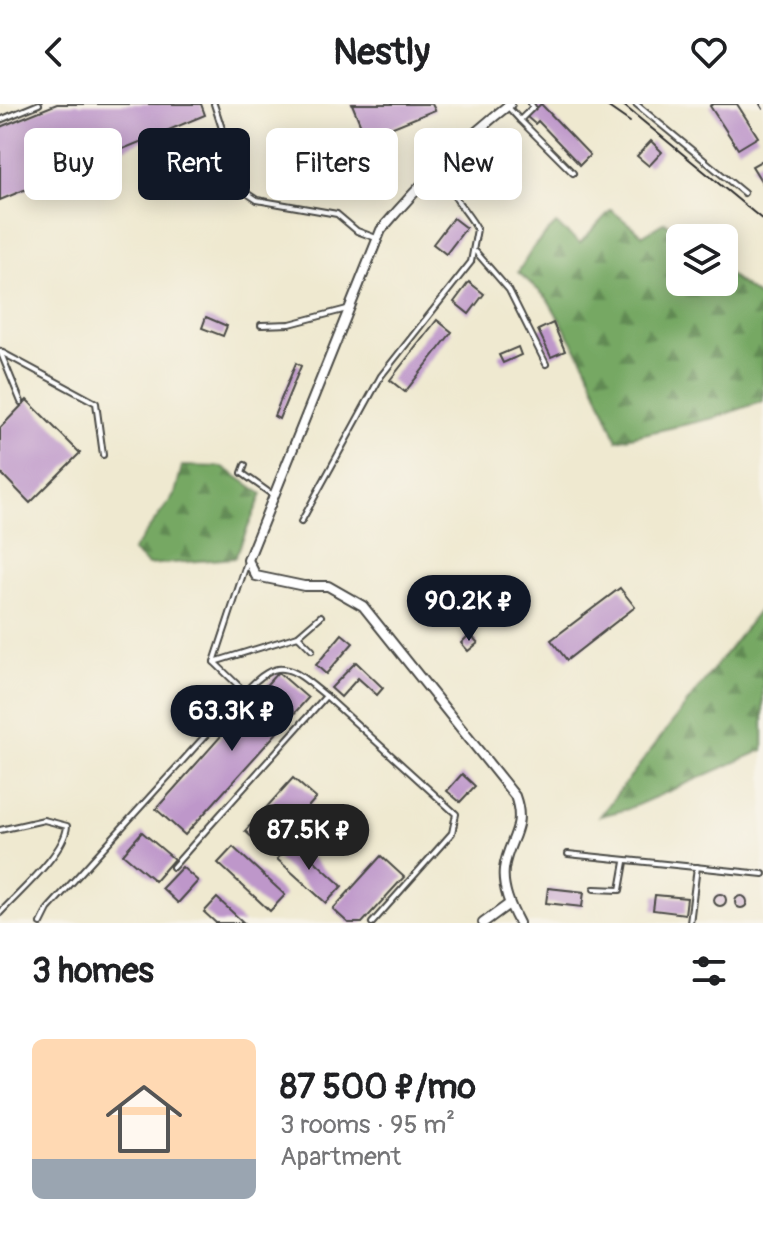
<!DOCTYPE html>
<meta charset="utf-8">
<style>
body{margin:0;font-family:Pangolin,sans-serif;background:#f6f6f6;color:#202124;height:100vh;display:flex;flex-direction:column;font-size:30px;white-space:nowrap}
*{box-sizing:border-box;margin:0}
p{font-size:26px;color:#757577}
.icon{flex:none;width:44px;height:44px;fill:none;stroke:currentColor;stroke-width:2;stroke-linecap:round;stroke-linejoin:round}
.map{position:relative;height:819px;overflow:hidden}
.details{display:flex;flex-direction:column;background:#fff;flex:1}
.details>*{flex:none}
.top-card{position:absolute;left:24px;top:24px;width:716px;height:72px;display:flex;gap:16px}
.tools{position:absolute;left:666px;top:120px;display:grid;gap:16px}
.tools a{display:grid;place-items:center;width:72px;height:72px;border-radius:12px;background:#fff;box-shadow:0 4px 20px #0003;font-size:40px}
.price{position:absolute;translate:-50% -68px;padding:0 18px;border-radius:28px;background:#111827;color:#fff;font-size:26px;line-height:52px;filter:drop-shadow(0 2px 4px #0008)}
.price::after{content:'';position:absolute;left:50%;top:48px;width:24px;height:18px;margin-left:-12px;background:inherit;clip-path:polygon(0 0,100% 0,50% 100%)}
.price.selected{background:#222;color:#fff}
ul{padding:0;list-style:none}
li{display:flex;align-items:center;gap:24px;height:200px;padding:0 32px}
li+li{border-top:2px solid #e0e0e0}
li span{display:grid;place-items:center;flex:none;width:224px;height:160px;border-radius:12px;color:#555}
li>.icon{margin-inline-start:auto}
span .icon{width:96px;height:96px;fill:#fffc;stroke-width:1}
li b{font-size:34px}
h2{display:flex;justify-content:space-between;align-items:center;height:96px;padding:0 32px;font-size:34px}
.tag{padding:0 28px;border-radius:12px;background:#fff;box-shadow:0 4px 20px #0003;font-size:28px;line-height:72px}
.tag.selected{background:#111827;color:#fff}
header{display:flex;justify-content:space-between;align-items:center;height:104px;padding:0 32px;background:#fff;font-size:36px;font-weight:700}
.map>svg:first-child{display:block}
.forest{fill:url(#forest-firs);stroke:#506a47;stroke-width:2}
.building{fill:#be97ca}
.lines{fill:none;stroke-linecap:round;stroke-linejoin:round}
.service-casing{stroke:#484844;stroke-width:8}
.minor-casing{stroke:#484844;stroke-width:12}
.service{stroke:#fff;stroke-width:4}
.minor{stroke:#fff;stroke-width:8}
.rail{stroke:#2b2b2b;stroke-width:2}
</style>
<header><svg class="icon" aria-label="back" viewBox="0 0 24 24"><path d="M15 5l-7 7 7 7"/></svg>Nestly<svg class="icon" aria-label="heart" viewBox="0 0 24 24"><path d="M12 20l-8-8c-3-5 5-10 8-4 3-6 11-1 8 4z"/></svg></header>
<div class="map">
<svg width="763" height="819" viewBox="0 0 763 819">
<defs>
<pattern id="forest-firs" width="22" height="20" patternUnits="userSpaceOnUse" patternTransform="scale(2)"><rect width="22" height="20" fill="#76a863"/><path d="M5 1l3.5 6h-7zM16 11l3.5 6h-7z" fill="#618952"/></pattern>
</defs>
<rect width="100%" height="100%" fill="#f7f3e8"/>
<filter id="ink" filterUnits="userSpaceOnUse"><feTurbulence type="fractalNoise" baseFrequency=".0125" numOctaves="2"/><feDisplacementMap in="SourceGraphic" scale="16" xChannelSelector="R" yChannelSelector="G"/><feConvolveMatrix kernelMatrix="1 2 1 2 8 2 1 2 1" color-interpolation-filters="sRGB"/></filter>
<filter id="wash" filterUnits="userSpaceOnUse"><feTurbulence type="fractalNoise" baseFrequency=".006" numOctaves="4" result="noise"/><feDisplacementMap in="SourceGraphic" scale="32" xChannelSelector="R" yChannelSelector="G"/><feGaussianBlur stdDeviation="1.8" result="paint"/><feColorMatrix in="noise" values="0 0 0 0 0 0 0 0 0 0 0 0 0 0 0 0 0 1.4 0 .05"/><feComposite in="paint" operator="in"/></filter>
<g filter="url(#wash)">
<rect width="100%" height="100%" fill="#efe9d0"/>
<g class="forest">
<path d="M 611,106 L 643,131 L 665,118 L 684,134 L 680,134 L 680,178 L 724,178 L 724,167 L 763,196 L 763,297 L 714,314 L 617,336 L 586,261 L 547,194 L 518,168 L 535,141 L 556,120 L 580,139 Z"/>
<path d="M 182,362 L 223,363 L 262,390 L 235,454 L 148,461 L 132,447 L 175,390 Z"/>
<path d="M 763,501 L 763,646 L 628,705 L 600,712 Z"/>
</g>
<g id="blocks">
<g class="building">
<path d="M 57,0 L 201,0 L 205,11 L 0,96 L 0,23 Z"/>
<path d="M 352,0 L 432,0 L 435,6 L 366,34 Z"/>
<path d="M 541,0 L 590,51 L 580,61 L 538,17 L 535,20 L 527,13 Z"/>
<path d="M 713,0 L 737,0 L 758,33 L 738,45 L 710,2 Z"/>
<path d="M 651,37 L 662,48 L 649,62 L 637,52 Z"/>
<path d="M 763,56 L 763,80 L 752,62 Z"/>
<path d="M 453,114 L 466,124 L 446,150 L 433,140 Z"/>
<path d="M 469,178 L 484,190 L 469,210 L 454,198 Z"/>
<path d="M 206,213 L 227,222 L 223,232 L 202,224 Z"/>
<path d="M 437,216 L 452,228 L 405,288 L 390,276 Z"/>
<path d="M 553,219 L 565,247 L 551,253 L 538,226 Z"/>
<path d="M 518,243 L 521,251 L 503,259 L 499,251 Z"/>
<path d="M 296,259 L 301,262 L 279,315 L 274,312 Z"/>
<path d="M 27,296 L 80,349 L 30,399 L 0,368 L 0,324 Z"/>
<path d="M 620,484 L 635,503 L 567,556 L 551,536 Z"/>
<path d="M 342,530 L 353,539 L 326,570 L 316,561 Z"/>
<path d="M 470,530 L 478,539 L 468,547 L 461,539 Z"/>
<path d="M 356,558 L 383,584 L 377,591 L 358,574 L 341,593 L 331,584 Z"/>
<path d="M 278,568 L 308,594 L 185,731 L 156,705 Z"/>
<path d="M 462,670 L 475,682 L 460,698 L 447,687 Z"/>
<path d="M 293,674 L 316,694 L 268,748 L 245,727 Z"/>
<path d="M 142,728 L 174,755 L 155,777 L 123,750 Z"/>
<path d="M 293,737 L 342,782 L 326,799 L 277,755 Z"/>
<path d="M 233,743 L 285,791 L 270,807 L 218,759 Z"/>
<path d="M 381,752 L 404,773 L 362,819 L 348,819 L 333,805 Z"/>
<path d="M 182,763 L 198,777 L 178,799 L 162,784 Z"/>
<path d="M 548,784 L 584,788 L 582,803 L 546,799 Z"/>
<circle cx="720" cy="796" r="6"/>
<path d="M 655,791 L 687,794 L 685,810 L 653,806 Z"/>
<circle cx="741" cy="798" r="6"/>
<path d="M 217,794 L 244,819 L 216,819 L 204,808 Z"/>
</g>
</g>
</g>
<g filter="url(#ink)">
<use href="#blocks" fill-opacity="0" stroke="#484844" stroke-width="2"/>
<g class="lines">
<defs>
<g id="service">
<path d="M 214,0 L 242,86 L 257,96 L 337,110 L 357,127 L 376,134"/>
<path d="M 531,0 L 533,3 L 520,16 L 573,69"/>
<path d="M 636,0 L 744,89"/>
<path d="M 508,3 L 520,16"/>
<path d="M 0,16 L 39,0"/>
<path d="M 476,148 L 509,186 L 546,260"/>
<path d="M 261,221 L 290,220 L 347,205"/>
<path d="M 0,247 L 21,298"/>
<path d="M 3,249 L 96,299 L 103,351"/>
<path d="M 245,361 L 242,369 L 274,392"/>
<path d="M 301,418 L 381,272 L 471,158 L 477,125 C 466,104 442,86 446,60"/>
<path d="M 298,532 L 312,546"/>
<path d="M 214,558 L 298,532 L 321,512"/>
<path d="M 326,592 L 456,710 L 452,729 L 372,819"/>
<path d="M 0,726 L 44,716 L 67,722 C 65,749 19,788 0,809"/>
<path d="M 568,750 L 763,770"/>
<path d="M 173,763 L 326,592 C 292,564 279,550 245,588 L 214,558 L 247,458"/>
<path d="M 594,785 L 620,786 L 625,758"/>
<path d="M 41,819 L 48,805 L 245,588"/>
<path d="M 690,819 L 697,763"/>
</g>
<g id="minor">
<path d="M 510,0 C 462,37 420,80 381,126 L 248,456 L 256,472 L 304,482 L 328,482 L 363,502 L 515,692 C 527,725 508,735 504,765 C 502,784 510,802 519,819"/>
<path d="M 483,819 L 509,800"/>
</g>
</defs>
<use href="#service" class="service-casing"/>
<use href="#minor" class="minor-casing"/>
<use href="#service" class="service"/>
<use href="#minor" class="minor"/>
<g class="rail">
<path d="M 604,0 L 630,18"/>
<path d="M 622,0 L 763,116"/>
<path d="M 760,0 L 763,5"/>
</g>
</g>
</g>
</svg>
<div class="tools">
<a><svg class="icon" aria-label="layers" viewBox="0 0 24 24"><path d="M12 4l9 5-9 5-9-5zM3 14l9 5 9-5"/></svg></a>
</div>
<b class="price" style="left:469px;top:539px">90.2K ₽</b>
<b class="price" style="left:232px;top:649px">63.3K ₽</b>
<b class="price selected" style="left:309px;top:768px">87.5K ₽</b>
<div class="top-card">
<a class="tag">Buy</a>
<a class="tag selected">Rent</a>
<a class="tag">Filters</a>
<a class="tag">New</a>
</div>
</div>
<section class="details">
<h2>3 homes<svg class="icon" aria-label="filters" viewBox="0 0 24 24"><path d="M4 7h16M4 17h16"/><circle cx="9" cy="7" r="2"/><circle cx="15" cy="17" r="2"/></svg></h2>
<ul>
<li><span style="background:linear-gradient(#ffd9b3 75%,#9aa5b1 0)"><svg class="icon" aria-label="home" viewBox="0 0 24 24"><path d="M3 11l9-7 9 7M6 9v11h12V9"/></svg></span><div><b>87 500 ₽/mo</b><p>3 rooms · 95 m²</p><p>Apartment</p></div></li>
</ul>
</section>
